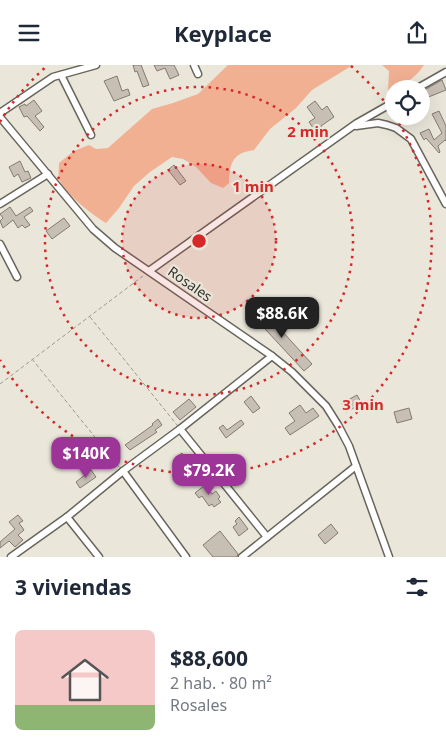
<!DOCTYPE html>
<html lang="es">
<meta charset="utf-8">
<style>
body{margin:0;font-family:"Noto Sans",sans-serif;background:#f6f6f7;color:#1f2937;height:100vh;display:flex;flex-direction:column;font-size:19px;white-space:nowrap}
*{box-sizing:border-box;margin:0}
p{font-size:16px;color:#747a83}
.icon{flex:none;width:28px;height:28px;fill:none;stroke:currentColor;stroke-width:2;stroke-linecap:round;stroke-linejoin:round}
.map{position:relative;height:492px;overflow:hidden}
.side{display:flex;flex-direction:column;background:#fff;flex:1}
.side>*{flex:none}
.fabs{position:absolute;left:385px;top:15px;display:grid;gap:10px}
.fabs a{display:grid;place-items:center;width:45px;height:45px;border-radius:50%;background:#fff;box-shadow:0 5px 20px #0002;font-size:25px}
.price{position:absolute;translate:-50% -42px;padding:0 11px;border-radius:10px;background:#9d3598;color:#fff;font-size:16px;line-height:32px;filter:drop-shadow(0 1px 2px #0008)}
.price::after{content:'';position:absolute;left:50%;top:30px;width:15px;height:11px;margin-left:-8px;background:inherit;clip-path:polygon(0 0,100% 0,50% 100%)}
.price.selected{background:#222;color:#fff}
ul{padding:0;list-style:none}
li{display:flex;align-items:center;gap:15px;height:125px;padding:0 15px}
li span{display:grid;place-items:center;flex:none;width:140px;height:100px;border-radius:8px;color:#555}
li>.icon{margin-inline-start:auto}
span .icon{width:60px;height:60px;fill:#fffc;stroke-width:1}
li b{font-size:21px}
h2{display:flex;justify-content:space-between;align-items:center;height:60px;padding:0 15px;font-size:21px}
header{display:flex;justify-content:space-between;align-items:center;height:65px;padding:0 15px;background:#fff;font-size:22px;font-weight:700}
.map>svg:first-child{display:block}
.green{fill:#f2b093}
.building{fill:#c7beb4;stroke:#837b72}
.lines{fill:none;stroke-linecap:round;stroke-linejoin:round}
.minor-casing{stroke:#68655b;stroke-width:9}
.path{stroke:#9d9a91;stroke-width:1;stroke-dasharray:4 2.5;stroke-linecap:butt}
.minor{stroke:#fff;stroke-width:6}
.ring{fill:none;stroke:#d62828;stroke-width:2.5;stroke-dasharray:2.5 5}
.labels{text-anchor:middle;stroke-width:4.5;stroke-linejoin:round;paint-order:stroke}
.street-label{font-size:14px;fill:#33322d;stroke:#eae6da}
.centre{fill:#d62828;stroke:#eae6da;stroke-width:2.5}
.ring-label{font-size:15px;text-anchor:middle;font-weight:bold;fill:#d62828;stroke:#eae6da;stroke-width:4.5;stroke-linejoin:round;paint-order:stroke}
</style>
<header><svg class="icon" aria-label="menu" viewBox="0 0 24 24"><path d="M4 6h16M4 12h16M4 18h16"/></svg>Keyplace<svg class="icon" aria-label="share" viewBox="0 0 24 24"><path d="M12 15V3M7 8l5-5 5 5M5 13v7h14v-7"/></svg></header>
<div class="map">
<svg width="446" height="492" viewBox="0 0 446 492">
<rect width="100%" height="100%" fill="#eae6da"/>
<g class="green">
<path d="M 228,0 L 353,0 L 312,25 L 296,43 L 270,64 L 254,85 C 232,88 230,98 229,118 L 223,123 L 211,118 L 196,102 L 183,94 L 172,92 L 150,107 L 134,121 L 119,143 L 106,158 C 94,151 64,128 59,114 C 58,110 59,103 59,98 L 74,86 L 89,80 L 96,84 L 108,83 L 152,44 L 173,38 L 198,29 Z"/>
<path d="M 382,0 L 424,0 C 415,14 402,21 388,27 L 389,6 Z"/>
</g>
<g class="building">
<path d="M 133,0 L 141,0 L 149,20 L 143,22 L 137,6 L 135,7 Z"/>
<path d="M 154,0 L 174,0 L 179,10 L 170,14 L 165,3 L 157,6 Z"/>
<path d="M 117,11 L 122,26 L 128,24 L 130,30 L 114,36 L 104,16 Z"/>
<path d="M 442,15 L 446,25 L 421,35 L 421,27 Z"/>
<path d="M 34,35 L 42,46 L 35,51 L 44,62 L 40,66 L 27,51 L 24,52 L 19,42 L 25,39 L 26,41 Z"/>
<path d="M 315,36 L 322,45 L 327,41 L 334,52 L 321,61 L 324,65 L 317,69 L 309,57 L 315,53 L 307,42 Z"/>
<path d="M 439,46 L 446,61 L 446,76 L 445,75 L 438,81 L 440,87 L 439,88 L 426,73 L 424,75 L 420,68 L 429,64 L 434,75 L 442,68 L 432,49 Z"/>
<path d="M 20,96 L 25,107 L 28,106 L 31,113 L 22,117 L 18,109 L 14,112 L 9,102 Z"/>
<path d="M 174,100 L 186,116 L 180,120 L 168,105 Z"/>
<path d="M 10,142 L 16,151 L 30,142 L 33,146 L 24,152 L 30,160 L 25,163 L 22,160 L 18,163 L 13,155 L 3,163 L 0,156 L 3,153 L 0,149 Z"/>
<path d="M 64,153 L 70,161 L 52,174 L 46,166 Z"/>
<path d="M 261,243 L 312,299 L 304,306 L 253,251 Z"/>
<path d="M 357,330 L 362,339 L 346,347 L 342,338 Z"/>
<path d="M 251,331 L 260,343 L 253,348 L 244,337 Z"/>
<path d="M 189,334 L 196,342 L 180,355 L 173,347 Z"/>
<path d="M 300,340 L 306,348 L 313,343 L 319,351 L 290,370 L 285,363 L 295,356 L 289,348 Z"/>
<path d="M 409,343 L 412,354 L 397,358 L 394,347 Z"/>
<path d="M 158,354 L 162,360 L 155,365 L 157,367 L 130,385 L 125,380 L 153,360 L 152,359 Z"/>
<path d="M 241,355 L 244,359 L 226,373 L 219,363 L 223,360 L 227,365 Z"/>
<path d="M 182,388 L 194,404 L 196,402 L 200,408 L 190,417 L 182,408 L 184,406 L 175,393 Z"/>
<path d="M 91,405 L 96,412 L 80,423 L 76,417 Z"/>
<path d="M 205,420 L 212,429 L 216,426 L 220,432 L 218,434 L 221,437 L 214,442 L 212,439 L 209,441 L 202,431 L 199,433 L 195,428 Z"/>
<path d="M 18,450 L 23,456 L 19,458 L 24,465 L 18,470 L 23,475 L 15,482 L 9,476 L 0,483 L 0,477 L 15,464 L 9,457 Z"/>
<path d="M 239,452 L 248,464 L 239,471 L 233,462 L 237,459 L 235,456 Z"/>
<path d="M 331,459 L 338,468 L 325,479 L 318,470 Z"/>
<path d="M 220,466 L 238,489 L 237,492 L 213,492 L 203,480 Z"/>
</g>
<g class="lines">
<defs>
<g id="minor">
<path d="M 194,0 L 198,9"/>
<path d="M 61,10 L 91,70"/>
<path d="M 416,24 L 446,7"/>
<path d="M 0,48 L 53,12 L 96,0"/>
<path d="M 0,52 L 93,164 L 115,183 L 272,291 L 292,307 L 326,341 L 338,360 L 349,381 L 389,492"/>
<path d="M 356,61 L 378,58 L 387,60 L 396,63 L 411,74 L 446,139"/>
<path d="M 0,139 L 48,109"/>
<path d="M 0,179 L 17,212"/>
<path d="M 149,206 L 357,58 L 394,37"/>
<path d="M 180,364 L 267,472"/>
<path d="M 123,406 L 186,492"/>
<path d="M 67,452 L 99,492"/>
<path d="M 11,492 L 67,452 L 123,406 L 180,364 L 272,291"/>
<path d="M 242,492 L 356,401"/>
</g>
</defs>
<use href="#minor" class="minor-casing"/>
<g class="path">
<path d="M 90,252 L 177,360"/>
<path d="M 32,294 L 119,402"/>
<path d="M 0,319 L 143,211"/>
</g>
<use href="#minor" class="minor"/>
</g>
<circle cx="199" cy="176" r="77" fill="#d62828" fill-opacity=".12"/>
<g class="ring">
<circle cx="199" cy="176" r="77"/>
<circle cx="199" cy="176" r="154"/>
<path d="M0 57A232 232 0 0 1 47 1M351 1A232 232 0 1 1 0 295"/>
</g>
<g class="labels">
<g class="street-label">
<text transform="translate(190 219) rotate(35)" y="5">Rosales</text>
</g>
</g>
<circle cx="199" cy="176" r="8" class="centre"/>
<g class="ring-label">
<text x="308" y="72">2 min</text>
<text x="253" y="127">1 min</text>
<text x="363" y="345">3 min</text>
</g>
</svg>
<div class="fabs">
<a><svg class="icon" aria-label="locate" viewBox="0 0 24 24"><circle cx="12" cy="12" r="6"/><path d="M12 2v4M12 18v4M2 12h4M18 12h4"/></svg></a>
</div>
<b class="price selected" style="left:282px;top:274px">$88.6K</b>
<b class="price" style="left:86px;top:414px">$140K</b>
<b class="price" style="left:209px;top:431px">$79.2K</b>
</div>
<section class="side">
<h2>3 viviendas<svg class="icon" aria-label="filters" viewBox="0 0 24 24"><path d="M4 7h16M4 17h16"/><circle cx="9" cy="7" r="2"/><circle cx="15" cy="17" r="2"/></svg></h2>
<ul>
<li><span style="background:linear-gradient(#f6c9c9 75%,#8fb573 0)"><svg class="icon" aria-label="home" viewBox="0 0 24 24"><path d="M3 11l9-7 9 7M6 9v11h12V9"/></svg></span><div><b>$88,600</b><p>2 hab. · 80 m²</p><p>Rosales</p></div></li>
</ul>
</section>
